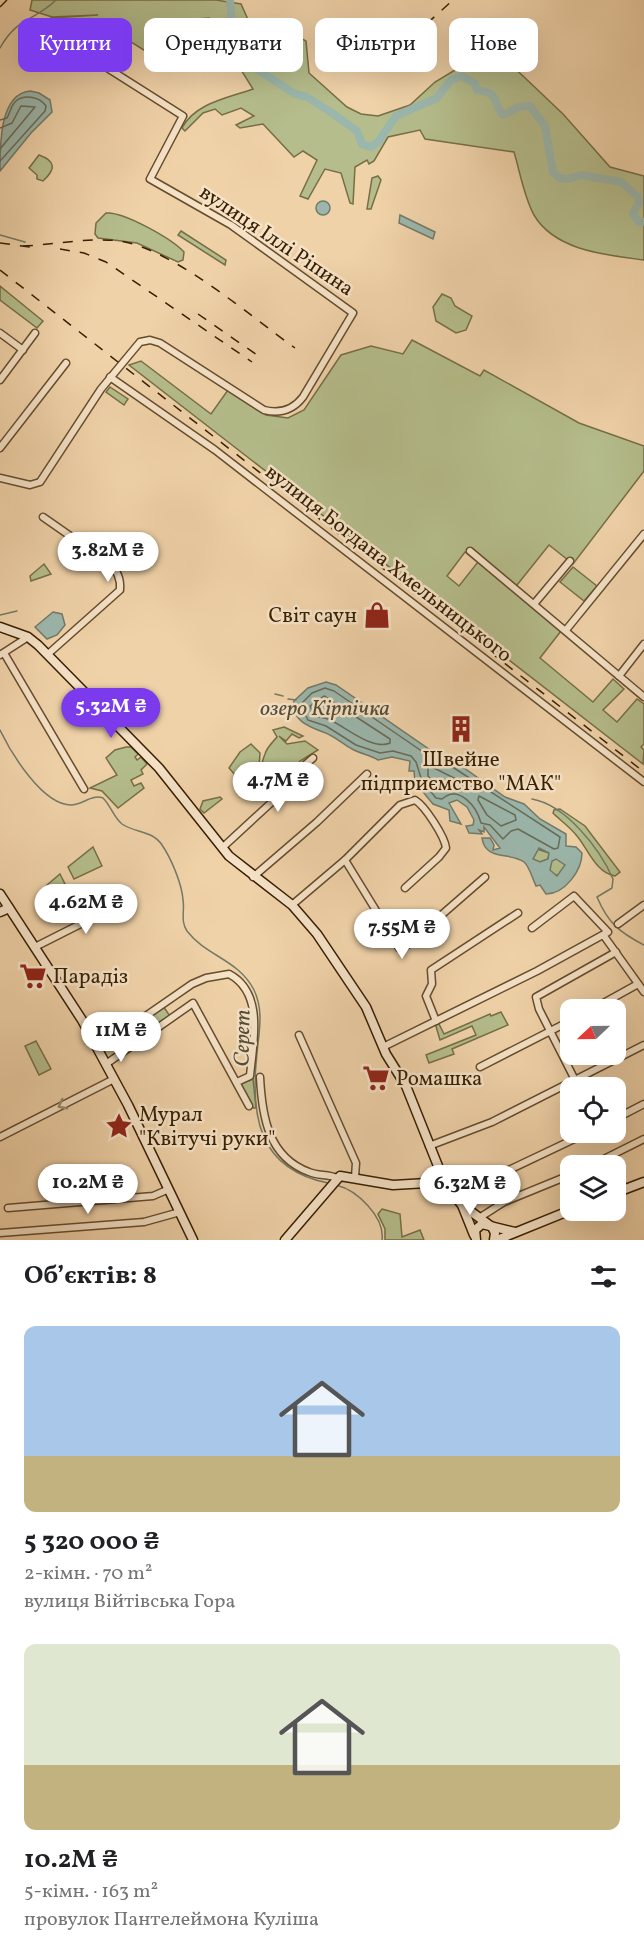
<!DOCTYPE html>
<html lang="uk">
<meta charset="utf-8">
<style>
body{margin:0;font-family:Vollkorn,serif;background:#f2f2f2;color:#202124;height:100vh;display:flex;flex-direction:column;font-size:22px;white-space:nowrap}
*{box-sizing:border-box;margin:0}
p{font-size:20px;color:#757577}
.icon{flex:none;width:33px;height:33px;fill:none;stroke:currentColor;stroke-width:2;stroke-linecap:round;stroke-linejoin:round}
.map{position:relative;height:1240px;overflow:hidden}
.drawer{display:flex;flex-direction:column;background:#fff;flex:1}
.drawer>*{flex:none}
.top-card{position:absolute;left:18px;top:18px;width:609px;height:54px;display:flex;gap:12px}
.needle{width:39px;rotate:248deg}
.buttons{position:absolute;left:560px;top:999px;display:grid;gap:12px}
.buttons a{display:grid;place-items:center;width:66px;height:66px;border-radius:12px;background:#fff;box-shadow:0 6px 24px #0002;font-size:30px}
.price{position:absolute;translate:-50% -51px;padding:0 14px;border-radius:21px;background:#fff;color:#222;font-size:20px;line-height:39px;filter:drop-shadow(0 2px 3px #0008)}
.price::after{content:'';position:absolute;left:50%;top:36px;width:18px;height:14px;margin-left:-9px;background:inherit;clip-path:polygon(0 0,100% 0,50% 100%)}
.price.active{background:#7c3aed;color:#fff}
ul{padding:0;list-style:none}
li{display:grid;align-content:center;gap:12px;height:318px;padding:0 24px}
li span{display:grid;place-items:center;height:186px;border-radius:12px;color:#555}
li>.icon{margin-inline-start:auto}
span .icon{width:108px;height:108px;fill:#fffc;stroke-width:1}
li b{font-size:26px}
h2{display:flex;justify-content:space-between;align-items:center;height:72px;padding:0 24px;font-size:26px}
.pill{padding:0 21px;border-radius:12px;background:#fff;box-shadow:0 6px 24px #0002;font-size:21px;line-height:54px}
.pill.active{background:#7c3aed;color:#fff}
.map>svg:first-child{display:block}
.green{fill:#b5bd8c;stroke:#766e46;stroke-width:1.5;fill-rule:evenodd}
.water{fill:#9bb7ad;stroke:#737a68;stroke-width:1.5;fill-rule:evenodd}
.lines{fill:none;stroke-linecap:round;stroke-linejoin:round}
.shore{stroke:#696b57;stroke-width:1.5}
.stream{stroke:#737a68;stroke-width:1.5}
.river{stroke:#9bb7ad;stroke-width:8}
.street-casing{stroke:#654c2b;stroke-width:9}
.secondary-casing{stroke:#371f01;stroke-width:11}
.street{stroke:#f5e2c7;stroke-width:6}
.secondary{stroke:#f5e2c7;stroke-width:8}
.rail{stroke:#371f01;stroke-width:1.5;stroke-dasharray:10 10;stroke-linecap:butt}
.oneway{stroke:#a08a6e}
.labels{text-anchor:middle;stroke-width:5;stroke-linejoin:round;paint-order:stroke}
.street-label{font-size:21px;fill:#371f01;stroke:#f5e2c7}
.poi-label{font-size:21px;fill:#371f01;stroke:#f5e2c7;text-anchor:start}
.water-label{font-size:22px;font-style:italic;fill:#554d35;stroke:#f5e2c7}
</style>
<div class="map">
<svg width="644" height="1240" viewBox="0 0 644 1240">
<rect width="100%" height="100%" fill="#f0d2a9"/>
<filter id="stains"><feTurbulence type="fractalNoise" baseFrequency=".00333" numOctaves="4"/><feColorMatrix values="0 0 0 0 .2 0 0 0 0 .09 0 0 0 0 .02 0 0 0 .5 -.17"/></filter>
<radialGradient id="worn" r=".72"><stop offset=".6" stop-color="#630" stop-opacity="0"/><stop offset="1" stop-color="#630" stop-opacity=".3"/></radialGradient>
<g class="green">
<path d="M 32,0 L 216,0 L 241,4 L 250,24 L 275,43 L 293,34 L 306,41 L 309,73 L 347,107 L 361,114 L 378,116 L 410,105 L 435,82 L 460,67 L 504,58 L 563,114 L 610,167 L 644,176 L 644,260 C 607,255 555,251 534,215 C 524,197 520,172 514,152 L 425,139 L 420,130 L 388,137 L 374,161 L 369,164 L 367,160 L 355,167 L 353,204 L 350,203 L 341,173 L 325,169 L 308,199 L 300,196 L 317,160 L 303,151 L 294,157 L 263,124 L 240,128 L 236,125 L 254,116 L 241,108 L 222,115 L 215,109 L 203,113 L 185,131 L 182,128 C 195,103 228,98 253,89 L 209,18 L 167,22 L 171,58 L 161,61 L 106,26 L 90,53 L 80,48 L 34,47 L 28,37 L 51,18 L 98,15 L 52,17 L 30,10 Z"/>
<path d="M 39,155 C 56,161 56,169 43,181 L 37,179 L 37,175 L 29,168 Z"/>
<path d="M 378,176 L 381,180 L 371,209 L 367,209 L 372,178 Z"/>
<path d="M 106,213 C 123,211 172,239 184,252 L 183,260 L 178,262 L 137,243 L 98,238 L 95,234 L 96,223 Z"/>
<path d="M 181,231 L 226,260 L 225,265 L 178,235 Z"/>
<path d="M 0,286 L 43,321 L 37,328 L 0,300 Z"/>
<path d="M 442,294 L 451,298 L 455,306 L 472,316 L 466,330 L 456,333 L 436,321 L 433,307 Z"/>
<path d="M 412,340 L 480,376 L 484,370 L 579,423 L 644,446 L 644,471 L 573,564 L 549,545 L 513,590 L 561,631 L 540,658 L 593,702 L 613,679 L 624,689 L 603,710 L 617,722 L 637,699 L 644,704 L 644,744 L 641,747 L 644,750 L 643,764 L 129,365 L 141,361 L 211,414 L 228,390 L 266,415 L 288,418 L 304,410 L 341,355 L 371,346 L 403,354 ZM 465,552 L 478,562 L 459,586 L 447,576 Z"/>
<path d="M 110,387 L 128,399 L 124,405 L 106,392 Z"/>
<path d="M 44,564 L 51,574 L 31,581 L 30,576 Z"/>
<path d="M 573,567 L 597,586 L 584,601 L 560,582 Z"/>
<path d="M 284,727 L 303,736 L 299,738 L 292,734 L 286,741 L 279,736 L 287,744 L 305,741 L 318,750 L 300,761 L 296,768 L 291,764 L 279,772 L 280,774 L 272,776 L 252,793 L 250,786 C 262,778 260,765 265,754 C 267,747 273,742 277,737 L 273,730 Z"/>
<path d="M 251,744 L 260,753 L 259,767 L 244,785 L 229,768 L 240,752 Z"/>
<path d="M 126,747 L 131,747 L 138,754 L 135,757 L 137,760 L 141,757 L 147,764 L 141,770 L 143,774 L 131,780 L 134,786 L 141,783 L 144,788 L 118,808 L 102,791 L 90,788 L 117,775 L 106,758 L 115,750 Z"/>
<path d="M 220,797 L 222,799 L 204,813 L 200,809 L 203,801 Z"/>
<path d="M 560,809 L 585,826 L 620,872 L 615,876 C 596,873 588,849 577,836 C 570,827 561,821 553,813 L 554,810 Z"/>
<path d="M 93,847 L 102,866 L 74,879 L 68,867 Z"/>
<path d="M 537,849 L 549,853 L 548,859 L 540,862 L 534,860 L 533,855 Z"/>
<circle cx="557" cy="867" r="8"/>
<path d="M 60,874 L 65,884 L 48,892 L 47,885 Z"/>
<path d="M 163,1006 L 170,1016 L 131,1046 L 124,1035 Z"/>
<path d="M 501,1012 L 508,1025 L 452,1049 L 454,1054 L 429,1063 L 426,1055 L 476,1035 L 472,1026 L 440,1040 L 435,1023 L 438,1022 L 444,1034 L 490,1014 L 491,1016 Z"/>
<path d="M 36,1041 L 51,1069 L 39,1075 L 25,1046 Z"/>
<path d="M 253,1079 L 256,1108 L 253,1108 L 241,1084 Z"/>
<path d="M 382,1209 L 400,1214 L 402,1237 L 420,1230 L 424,1240 L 385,1240 L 385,1229 L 378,1214 Z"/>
</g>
<g class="water">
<path d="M 30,91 L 39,93 L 50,100 L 52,112 L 31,133 L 0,171 C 0,142 0,94 30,91 Z"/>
<circle cx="323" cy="208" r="7"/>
<path d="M 400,215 L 435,232 L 433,239 L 399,223 Z"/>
<path d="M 53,612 L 62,614 L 65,625 L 57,635 L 47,639 L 35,627 Z"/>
<path d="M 326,682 L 336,685 L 429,749 L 457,763 L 505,797 L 524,804 L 540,819 L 566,834 L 566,846 L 576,847 L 582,853 C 582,870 565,894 546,894 L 540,885 L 536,886 C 532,877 529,866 524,862 C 511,852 485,861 482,838 L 490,838 L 494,845 L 493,850 L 500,848 L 484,827 L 484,832 L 479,830 L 482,834 L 469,833 L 466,826 L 473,825 L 474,820 L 467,807 L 457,800 L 449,803 L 461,824 L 450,821 L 449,810 L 433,804 L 428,798 L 415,782 L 414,771 L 409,771 L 410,761 L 392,757 L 378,760 C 370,755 361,754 352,749 C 343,744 333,735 323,732 C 310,727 290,720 294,701 L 308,688 ZM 539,848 L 549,853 L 548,859 L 540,862 L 533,859 ZM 556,859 L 565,865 L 557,876 L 550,870 L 552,861 Z"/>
</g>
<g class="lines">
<g class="shore">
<path d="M 0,120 L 7,118 C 10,113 11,105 16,101 C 25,94 40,97 46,106 L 45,111 L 0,161"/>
<path d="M 0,128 L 12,123 L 21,106 L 35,107 L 0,149"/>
<path d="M 325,688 L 334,691 L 426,754 L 454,768 L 560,837 L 558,848 L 554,849 L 518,829 L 511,831 L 503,839 L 490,825 L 481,823 C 477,807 459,784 442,799 L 436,798 L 422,781 L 416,762 L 411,756 L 393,751 L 380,753 L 356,745 L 326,726 L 308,720 L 300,705 L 312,693 Z"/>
<path d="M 324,696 L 390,739 L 390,743 C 372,751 345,726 328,719 C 323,717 319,718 314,715 L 310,706 Z"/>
<path d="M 428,765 L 462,782 L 462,786 L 439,789 L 428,776 Z"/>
<path d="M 479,796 L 515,815 L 516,820 L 501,826 L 487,815 L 478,800 Z"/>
</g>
<g class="stream">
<path d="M 0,48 C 17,17 35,21 56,0"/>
<path d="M 0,235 L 25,242"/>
<path d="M 0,615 L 17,611"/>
<path d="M 275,694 L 283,696"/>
<path d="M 288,699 L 296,700"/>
<path d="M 0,730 C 11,753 43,806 72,805 C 84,804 92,794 103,798 C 111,806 114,818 122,824 C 135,833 152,830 162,845 C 171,858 182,884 183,900 C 185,910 180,921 187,931 C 206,956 239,960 254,990 C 264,1011 259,1031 257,1053 C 250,1116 258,1169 328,1183"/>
<path d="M 532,799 C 566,805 600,849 613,879 L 612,888 L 597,897 C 608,923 619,932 644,945"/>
<path d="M 336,1185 C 357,1190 385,1217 382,1240"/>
</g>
<path class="river" d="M 230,0 L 233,35 L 252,66 L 295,94 L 307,97 L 332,113 L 357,131 L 362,144 L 371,147 L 378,142 L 396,116 L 437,98 L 451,80 L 462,76 L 475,84 L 477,90 C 501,93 491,101 503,115 L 519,107 L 530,106 L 545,126 L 553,172 L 559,178 L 568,179 L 581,175 L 621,182 L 638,197 L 639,203 L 633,214 L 639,222 L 644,222"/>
<defs>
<g id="street">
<path d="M 0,333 L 23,350"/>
<path d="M 110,377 L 215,450 L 644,782"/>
<path d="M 0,380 L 35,333"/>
<path d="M 0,448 L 66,363"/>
<path d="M 0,478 L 30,485 L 40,482 L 101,389 L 140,342 L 150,340 L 160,343 L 264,410 C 280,414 293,410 303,397 L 353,313 L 231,225 L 150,179 L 183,116 L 82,52 L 26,51"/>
<path d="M 43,517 L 109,563 C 117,570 121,579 120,590 L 48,654"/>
<path d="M 470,551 L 644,697"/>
<path d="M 534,604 L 570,561"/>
<path d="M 566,630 L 644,534"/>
<path d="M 4,653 L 84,789"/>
<path d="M 0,655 L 28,637"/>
<path d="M 619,676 L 644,644"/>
<path d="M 222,848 L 286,789 L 291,777 L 313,758"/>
<path d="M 345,860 L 399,948 L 407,945 L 485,877"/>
<path d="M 253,877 L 317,822 L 367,774"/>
<path d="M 292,905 L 345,860 L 400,805 L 415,800 C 425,806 445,837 446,848 L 439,857 L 405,888"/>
<path d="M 618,924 L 644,905"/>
<path d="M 604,936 L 644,992"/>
<path d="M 35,947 L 124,902"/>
<path d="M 591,1010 L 638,984"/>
<path d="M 436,1021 L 426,996 L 432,984 L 431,970 L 518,913"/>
<path d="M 299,1035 L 356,1163 L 355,1177"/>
<path d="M 383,1047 L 537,971 L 608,932 L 574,896 L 532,928"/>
<path d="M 98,1049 L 192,984 L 206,978 L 229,974 C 265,993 253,1043 250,1076 L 237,1082"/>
<path d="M 106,1064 L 193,1003 L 249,1106"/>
<path d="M 480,1067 L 570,1021"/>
<path d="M 260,1077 C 262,1116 268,1157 309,1172 C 318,1176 328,1174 337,1178"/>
<path d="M 575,1080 L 539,1009 L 536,997 L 616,952"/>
<path d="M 615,1119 L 644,1104"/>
<path d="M 0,1137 L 114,1079"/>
<path d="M 429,1146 L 492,1122 L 644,1045"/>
<path d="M 590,1166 L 644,1139"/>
<path d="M 454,1196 L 589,1132"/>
<path d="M 8,1208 L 153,1196 L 169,1189"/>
<path d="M 479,1218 L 504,1202 L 570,1175"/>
<path d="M 0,1233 L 144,1222 L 180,1212"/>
</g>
<g id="secondary">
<path d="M 0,627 L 28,637 L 38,645 L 159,768 L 229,856 L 292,905 L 317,934 L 366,1007 L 386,1054 L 406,1086 L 446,1186 L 462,1205 L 492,1227 L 495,1233 L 494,1240"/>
<path d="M 0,894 L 82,1020 L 128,1105 L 193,1240"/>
<path d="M 0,912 L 9,908"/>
<path d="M 615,1193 L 644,1182"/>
<path d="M 462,1205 L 474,1235"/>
<path d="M 285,1240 L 340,1176 L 393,1185 L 444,1182"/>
<path d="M 476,1240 L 475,1230 L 482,1224 L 515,1232"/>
<path d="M 497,1240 L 571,1210"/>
</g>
</defs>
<use href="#street" class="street-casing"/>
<use href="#secondary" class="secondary-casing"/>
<use href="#street" class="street"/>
<use href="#secondary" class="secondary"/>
<g class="rail">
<path d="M 0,7 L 7,0"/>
<path d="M 412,37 L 453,0"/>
<path d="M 0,243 L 30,247"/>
<path d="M 23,246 C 54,245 88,237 119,241 C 172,248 250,316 295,348"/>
<path d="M 60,249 L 84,253 L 106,262 L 252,362"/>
<path d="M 0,270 L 644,772"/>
<path d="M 198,314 L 257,355"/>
</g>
</g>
<defs><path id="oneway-chevron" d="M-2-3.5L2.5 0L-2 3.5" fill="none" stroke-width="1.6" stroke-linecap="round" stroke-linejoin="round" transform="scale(1.5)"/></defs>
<use class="oneway" href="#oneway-chevron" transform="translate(62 1105) rotate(153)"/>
<defs>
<symbol id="shop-bare" viewBox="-9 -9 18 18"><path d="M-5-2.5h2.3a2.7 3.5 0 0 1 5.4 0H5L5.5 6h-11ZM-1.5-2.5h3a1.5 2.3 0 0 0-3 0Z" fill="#8f2418" stroke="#f5e2c7" stroke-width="2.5" paint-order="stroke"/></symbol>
<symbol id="building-bare" viewBox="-9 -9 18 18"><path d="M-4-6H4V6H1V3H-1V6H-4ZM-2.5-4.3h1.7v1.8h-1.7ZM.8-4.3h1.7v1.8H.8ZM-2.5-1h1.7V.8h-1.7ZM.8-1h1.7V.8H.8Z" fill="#8f2418" stroke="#f5e2c7" stroke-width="2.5" paint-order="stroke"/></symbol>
<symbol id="supermarket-bare" viewBox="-9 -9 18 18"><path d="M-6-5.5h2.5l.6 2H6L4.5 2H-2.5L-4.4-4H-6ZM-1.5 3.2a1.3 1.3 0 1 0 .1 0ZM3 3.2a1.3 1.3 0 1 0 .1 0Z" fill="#8f2418" stroke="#f5e2c7" stroke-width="2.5" paint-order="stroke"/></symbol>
<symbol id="sight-bare" viewBox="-9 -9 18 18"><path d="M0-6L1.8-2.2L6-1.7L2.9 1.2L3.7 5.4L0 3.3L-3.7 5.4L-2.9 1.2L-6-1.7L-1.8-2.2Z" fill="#8f2418" stroke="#f5e2c7" stroke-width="2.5" paint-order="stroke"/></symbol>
</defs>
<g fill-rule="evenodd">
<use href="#shop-bare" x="358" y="596" width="38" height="38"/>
<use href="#building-bare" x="442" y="710" width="38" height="38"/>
<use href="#supermarket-bare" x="14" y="957" width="38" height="38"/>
<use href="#supermarket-bare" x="357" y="1059" width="38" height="38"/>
<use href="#sight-bare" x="100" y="1107" width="38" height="38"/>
</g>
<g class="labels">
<g class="street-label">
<text transform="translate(277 240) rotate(34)" y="7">вулиця Іллі Ріпина</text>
<text transform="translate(389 563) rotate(38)" y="7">вулиця Богдана Хмельницького</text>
</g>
<g class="poi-label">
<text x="357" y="622" text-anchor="end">Світ саун</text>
<text x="461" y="766" text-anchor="middle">Швейне<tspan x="461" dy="24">підприємство "МАК"</tspan></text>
<text x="53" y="983">Парадіз</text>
<text x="396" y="1085">Ромашка</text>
<text x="139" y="1121">Мурал<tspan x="139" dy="24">"Квітучі руки"</tspan></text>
</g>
<g class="water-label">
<text x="325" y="715">озеро Кірпічка</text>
<text transform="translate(241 1038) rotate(-89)" y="8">Серет</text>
</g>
</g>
<rect width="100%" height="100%" filter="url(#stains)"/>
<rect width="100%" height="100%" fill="url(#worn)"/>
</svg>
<div class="buttons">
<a><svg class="needle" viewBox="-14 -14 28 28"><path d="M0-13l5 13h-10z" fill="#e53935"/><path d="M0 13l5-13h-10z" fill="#757577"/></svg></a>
<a><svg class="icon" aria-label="locate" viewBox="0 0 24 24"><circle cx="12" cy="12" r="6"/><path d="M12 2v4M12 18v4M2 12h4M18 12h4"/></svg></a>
<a><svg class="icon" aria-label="layers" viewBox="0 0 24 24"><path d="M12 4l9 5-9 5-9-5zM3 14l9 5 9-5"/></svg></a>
</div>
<b class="price" style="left:108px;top:583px">3.82M ₴</b>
<b class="price active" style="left:111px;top:739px">5.32M ₴</b>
<b class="price" style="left:278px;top:813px">4.7M ₴</b>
<b class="price" style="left:86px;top:935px">4.62M ₴</b>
<b class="price" style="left:402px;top:960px">7.55M ₴</b>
<b class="price" style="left:121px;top:1063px">11M ₴</b>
<b class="price" style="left:88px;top:1215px">10.2M ₴</b>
<b class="price" style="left:470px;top:1216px">6.32M ₴</b>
<div class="top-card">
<a class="pill active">Купити</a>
<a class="pill">Орендувати</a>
<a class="pill">Фільтри</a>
<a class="pill">Нове</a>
</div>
</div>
<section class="drawer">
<h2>Об’єктів: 8<svg class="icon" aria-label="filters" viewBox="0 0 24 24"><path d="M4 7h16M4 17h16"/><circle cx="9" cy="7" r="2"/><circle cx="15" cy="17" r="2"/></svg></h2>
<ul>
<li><span style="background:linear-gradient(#a9c7e8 70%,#c2b280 0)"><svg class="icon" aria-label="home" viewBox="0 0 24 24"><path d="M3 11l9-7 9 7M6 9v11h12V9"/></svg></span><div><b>5 320 000 ₴</b><p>2-кімн. · 70 m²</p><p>вулиця Війтівська Гора</p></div></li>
<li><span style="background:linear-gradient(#dfe7d0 65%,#c2b280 0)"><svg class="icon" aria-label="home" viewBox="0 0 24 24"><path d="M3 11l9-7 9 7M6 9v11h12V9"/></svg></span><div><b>10.2M ₴</b><p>5-кімн. · 163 m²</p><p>провулок Пантелеймона Куліша</p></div></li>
</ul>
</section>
